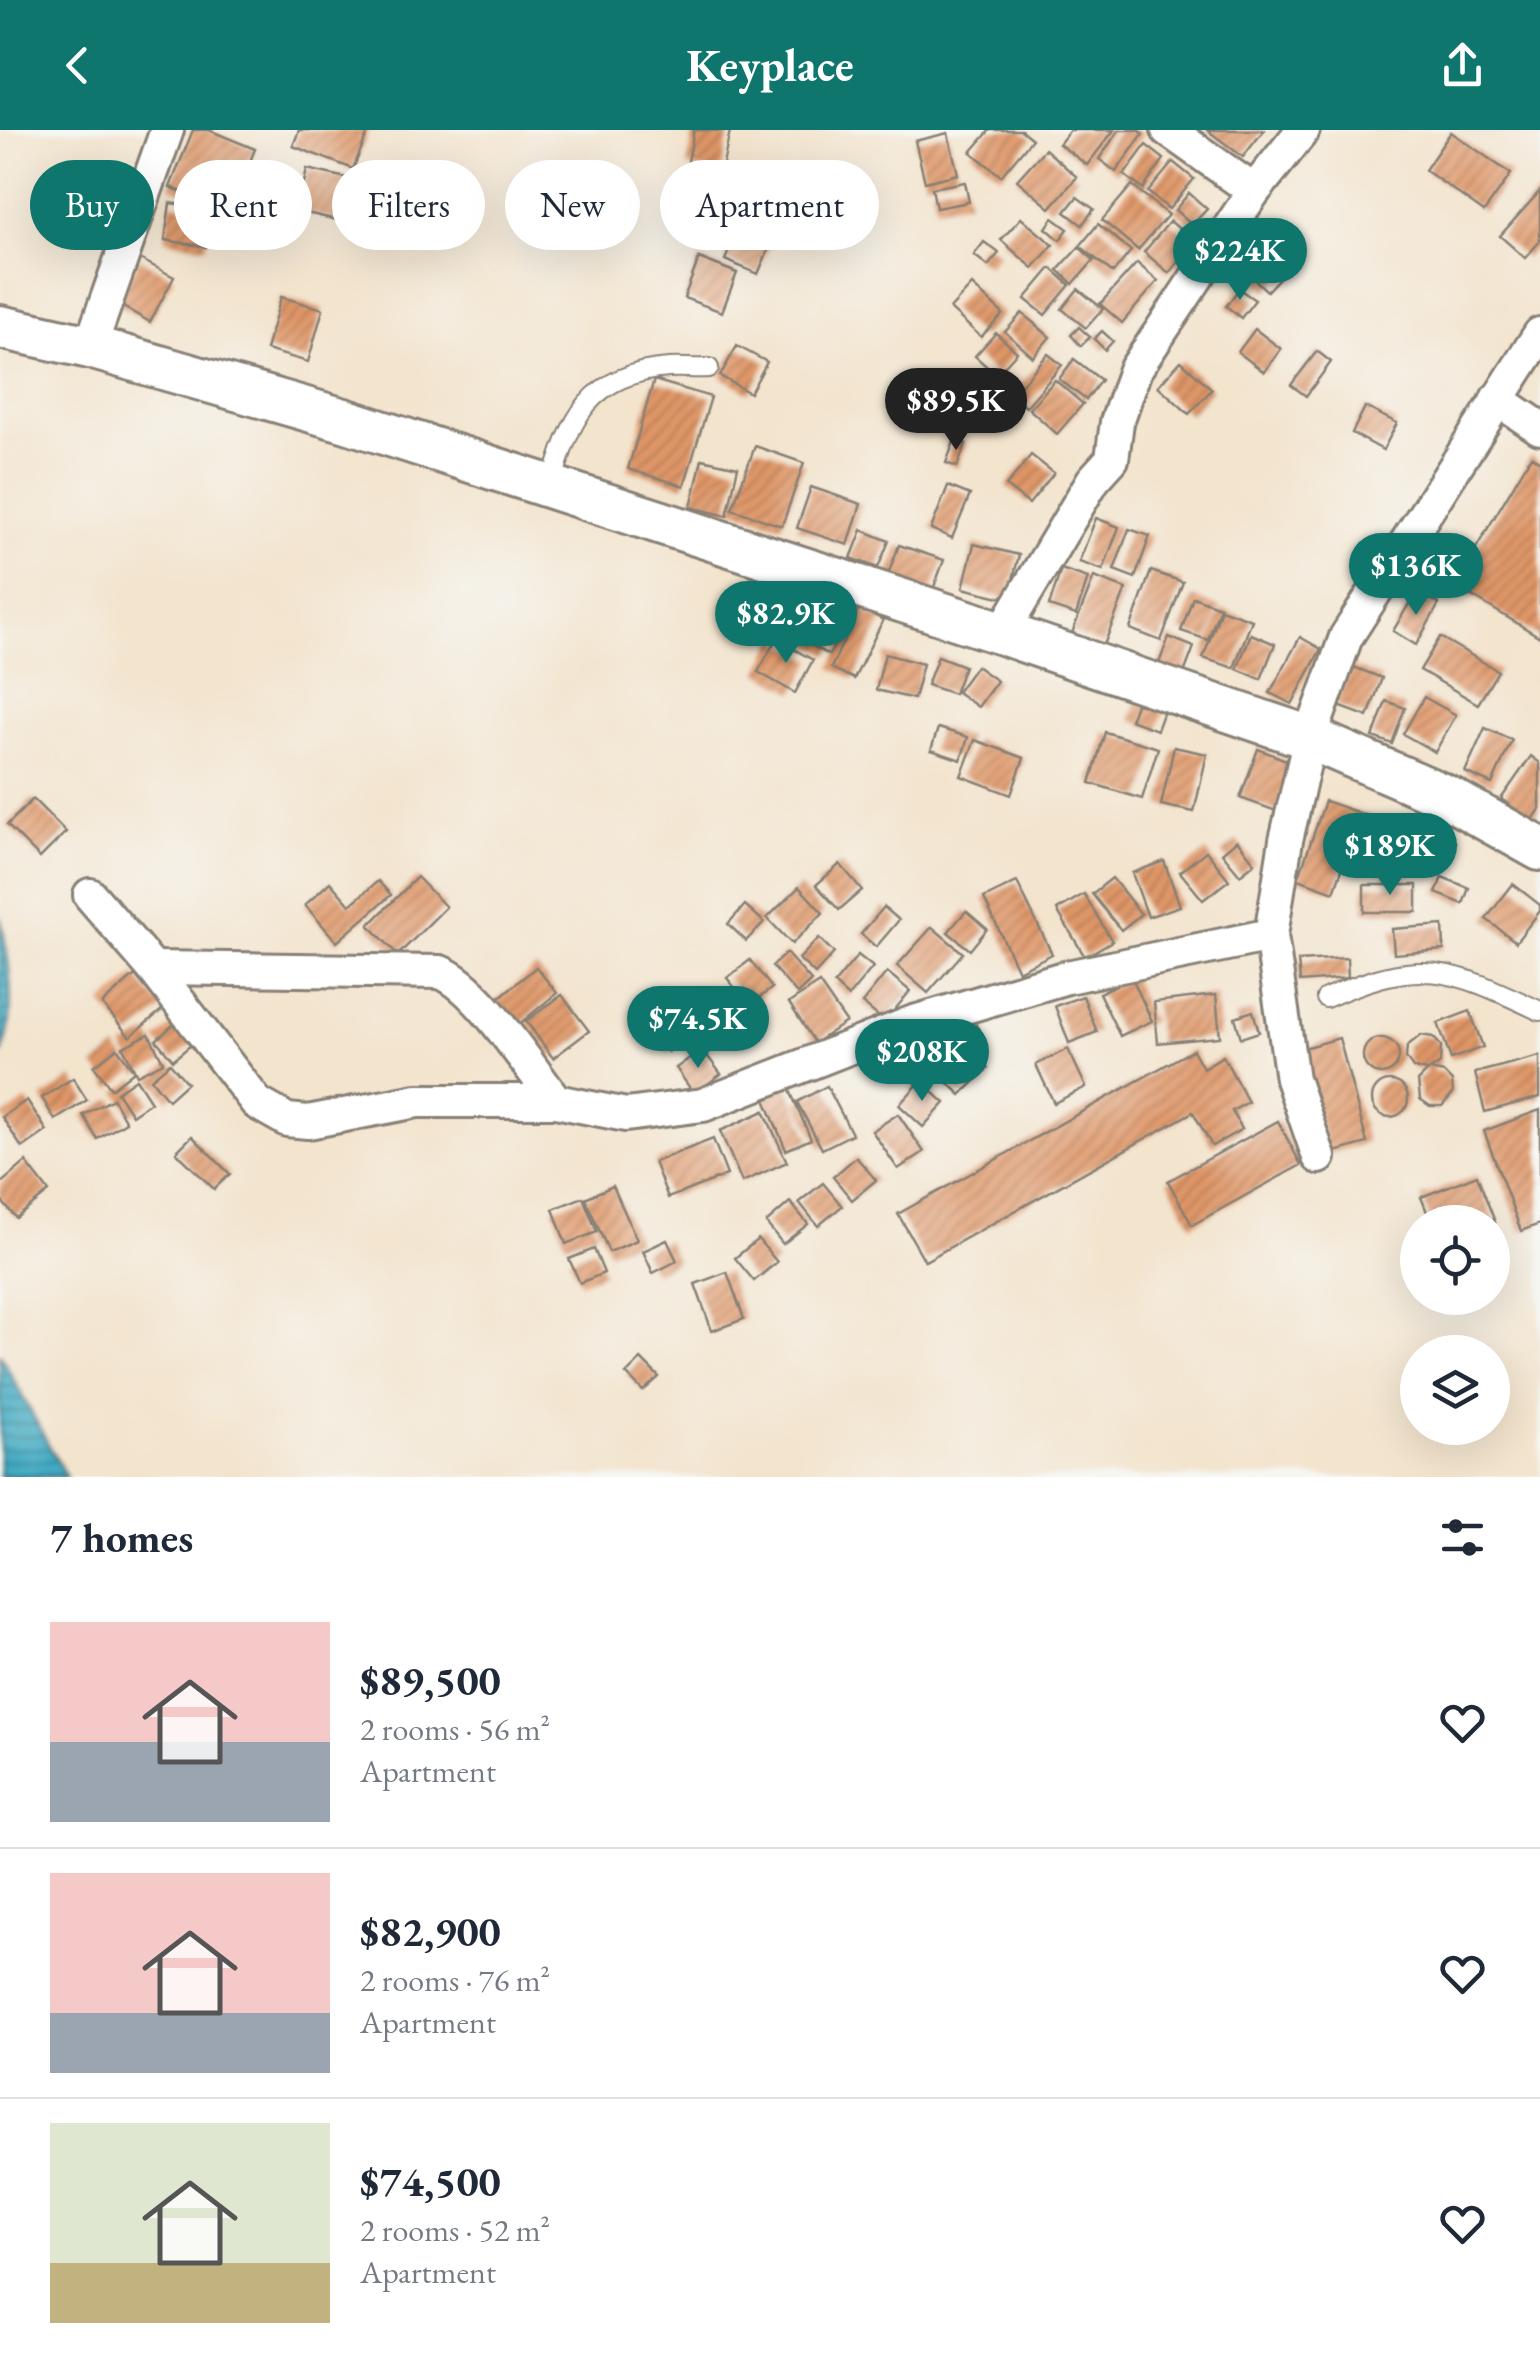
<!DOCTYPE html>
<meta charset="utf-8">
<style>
body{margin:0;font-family:"EB Garamond",serif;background:#f2f2f3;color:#1f2937;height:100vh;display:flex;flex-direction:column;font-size:38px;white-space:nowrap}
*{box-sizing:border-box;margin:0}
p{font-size:32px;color:#747a83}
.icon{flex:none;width:55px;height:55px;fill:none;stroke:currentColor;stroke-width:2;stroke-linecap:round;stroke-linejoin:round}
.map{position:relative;height:1347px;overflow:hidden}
.panel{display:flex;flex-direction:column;background:#fff;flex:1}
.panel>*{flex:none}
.banner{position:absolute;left:30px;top:30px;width:1000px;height:90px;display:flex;gap:20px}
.fabs{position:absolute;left:1400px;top:1075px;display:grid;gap:20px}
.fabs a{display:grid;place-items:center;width:110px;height:110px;border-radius:50%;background:#fff;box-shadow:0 10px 40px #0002;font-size:50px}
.price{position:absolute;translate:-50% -85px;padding:0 22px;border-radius:35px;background:#0f766e;color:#fff;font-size:32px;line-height:65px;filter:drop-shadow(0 2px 5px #0008)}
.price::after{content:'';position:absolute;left:50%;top:60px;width:30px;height:22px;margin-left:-15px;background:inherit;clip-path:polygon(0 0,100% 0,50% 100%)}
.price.current{background:#222;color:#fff}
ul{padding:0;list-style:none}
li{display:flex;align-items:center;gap:30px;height:250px;padding:0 50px}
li+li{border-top:2px solid #e0e1e3}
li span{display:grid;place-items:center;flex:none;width:280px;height:200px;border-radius:0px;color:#555}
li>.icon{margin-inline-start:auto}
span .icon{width:120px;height:120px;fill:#fffc;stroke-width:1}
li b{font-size:42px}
h2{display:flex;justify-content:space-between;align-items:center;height:120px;padding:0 50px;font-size:42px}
.chip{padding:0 35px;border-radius:45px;background:#fff;box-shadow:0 10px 40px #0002;font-size:35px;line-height:90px}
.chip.current{background:#0f766e;color:#fff}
header{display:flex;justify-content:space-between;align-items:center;height:130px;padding:0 50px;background:#0f766e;color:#fff;font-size:45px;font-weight:700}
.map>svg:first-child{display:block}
.water{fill:url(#water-rules);stroke:#306370;stroke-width:2.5}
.building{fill:url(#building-hatch)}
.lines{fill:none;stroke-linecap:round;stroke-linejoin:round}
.service-casing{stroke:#888075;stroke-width:22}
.minor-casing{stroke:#888075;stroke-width:38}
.tertiary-casing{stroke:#888075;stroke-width:48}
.service{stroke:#fff;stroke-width:18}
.minor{stroke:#fff;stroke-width:32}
.tertiary{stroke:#fff;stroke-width:42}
</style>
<header><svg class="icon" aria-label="back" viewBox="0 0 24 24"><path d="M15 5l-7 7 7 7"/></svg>Keyplace<svg class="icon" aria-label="share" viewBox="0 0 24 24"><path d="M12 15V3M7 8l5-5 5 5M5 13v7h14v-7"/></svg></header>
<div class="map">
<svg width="1540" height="1347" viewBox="0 0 1540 1347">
<defs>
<pattern id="water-rules" width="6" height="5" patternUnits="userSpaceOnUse" patternTransform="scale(2.5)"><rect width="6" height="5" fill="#43aac3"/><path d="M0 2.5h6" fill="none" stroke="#378a9e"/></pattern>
<pattern id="building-hatch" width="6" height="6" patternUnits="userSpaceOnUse" patternTransform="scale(2.5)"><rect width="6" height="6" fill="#e09768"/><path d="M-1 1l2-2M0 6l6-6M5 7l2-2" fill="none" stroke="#b57a55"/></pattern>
</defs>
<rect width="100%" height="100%" fill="#f6f6f2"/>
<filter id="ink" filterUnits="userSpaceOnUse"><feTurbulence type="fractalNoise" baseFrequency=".01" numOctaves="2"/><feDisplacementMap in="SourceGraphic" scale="20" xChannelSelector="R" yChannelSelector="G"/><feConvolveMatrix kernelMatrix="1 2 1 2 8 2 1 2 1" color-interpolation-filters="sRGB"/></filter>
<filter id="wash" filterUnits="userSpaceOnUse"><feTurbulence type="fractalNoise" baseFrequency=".0048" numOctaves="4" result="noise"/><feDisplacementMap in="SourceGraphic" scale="40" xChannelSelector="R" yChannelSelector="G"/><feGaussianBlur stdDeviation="2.25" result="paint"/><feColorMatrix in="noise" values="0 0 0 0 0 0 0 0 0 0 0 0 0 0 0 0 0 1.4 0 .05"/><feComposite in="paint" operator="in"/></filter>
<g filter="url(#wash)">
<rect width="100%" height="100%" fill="#f3e4ce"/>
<g class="water">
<path d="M 0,786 C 9,823 19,893 0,926 Z"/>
<path d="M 0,1223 L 0,1224 L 66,1347 L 0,1347 Z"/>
</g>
<g id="blocks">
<g class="building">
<path d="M 193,0 L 209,0 L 255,19 L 230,82 L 170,57 Z"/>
<path d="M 299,0 L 369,0 L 353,39 L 293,16 Z"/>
<path d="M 694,0 L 730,1 L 721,44 L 687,37 Z"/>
<path d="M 990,0 L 1021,0 L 1032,9 L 1001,46 L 971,22 Z"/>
<path d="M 1070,0 L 1114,0 L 1087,35 L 1059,14 Z"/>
<path d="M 1119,0 L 1138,0 L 1143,4 L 1116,42 L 1099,29 Z"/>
<path d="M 1207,0 L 1264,0 L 1243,27 Z"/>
<path d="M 1451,2 L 1511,44 L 1484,82 L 1425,40 Z"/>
<path d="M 948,3 L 958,44 L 925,52 L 915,11 Z"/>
<path d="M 1146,15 L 1164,29 L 1143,59 L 1124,45 Z"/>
<path d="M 1045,19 L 1077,47 L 1050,78 L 1017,50 Z"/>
<path d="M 1173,32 L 1194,49 L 1169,79 L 1148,62 Z"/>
<path d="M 307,39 L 373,54 L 363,96 L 298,81 Z"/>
<path d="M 274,44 L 296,49 L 288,77 L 267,71 Z"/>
<path d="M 965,52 L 969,72 L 936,78 L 932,58 Z"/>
<path d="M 1132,55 L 1168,85 L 1138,120 L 1102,90 Z"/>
<path d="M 1540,61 L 1540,111 L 1525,128 L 1500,106 Z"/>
<path d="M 1189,63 L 1207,79 L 1192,95 L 1175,80 Z"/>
<path d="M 1077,67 L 1094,79 L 1082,95 L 1065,82 Z"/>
<path d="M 170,73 L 212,79 L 206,117 L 165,110 Z"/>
<path d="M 748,76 L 781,90 L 758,144 L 725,130 Z"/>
<path d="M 257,88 L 279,93 L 274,111 L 252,106 Z"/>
<path d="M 1021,88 L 1053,115 L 1033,138 L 1001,110 Z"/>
<path d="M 1053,88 L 1068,99 L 1060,110 L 1046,98 Z"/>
<path d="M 1170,91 L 1195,112 L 1169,143 L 1144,122 Z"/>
<path d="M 1247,93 L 1292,134 L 1267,161 L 1223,120 Z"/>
<path d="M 1098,94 L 1131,121 L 1113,143 L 1080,116 Z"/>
<path d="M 984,112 L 999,123 L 988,136 L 974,125 Z"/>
<path d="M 1079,117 L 1094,130 L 1073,154 L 1058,140 Z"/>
<path d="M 699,128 L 737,143 L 722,182 L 684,168 Z"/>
<path d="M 140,129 L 174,147 L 150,192 L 116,173 Z"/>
<path d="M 1137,133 L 1158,151 L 1122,193 L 1100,174 Z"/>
<path d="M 1051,138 L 1070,155 L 1045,185 L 1025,169 Z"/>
<path d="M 972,155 L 1003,184 L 981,207 L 950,179 Z"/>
<path d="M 1078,159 L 1103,179 L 1086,198 L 1062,179 Z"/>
<path d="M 1239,159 L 1255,170 L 1241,188 L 1226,176 Z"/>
<path d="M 281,167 L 323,179 L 308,232 L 266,220 Z"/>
<path d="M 1022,183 L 1050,207 L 1033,227 L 1005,202 Z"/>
<path d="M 1079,197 L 1090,207 L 1081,216 L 1071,205 Z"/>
<path d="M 1255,199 L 1281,219 L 1264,242 L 1238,222 Z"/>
<path d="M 1102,201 L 1113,211 L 1105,220 L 1094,209 Z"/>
<path d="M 996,203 L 1017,222 L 996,245 L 975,226 Z"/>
<path d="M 737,216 L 767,232 L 750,263 L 720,246 Z"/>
<path d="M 1317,221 L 1331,232 L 1306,266 L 1291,255 Z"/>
<path d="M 1048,224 L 1062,235 L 1026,277 L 1012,265 Z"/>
<path d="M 1074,229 L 1101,250 L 1086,270 L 1059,249 Z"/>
<path d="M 1181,231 L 1212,259 L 1189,284 L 1158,256 Z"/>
<path d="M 654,250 L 711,267 L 684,356 L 628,339 Z"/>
<path d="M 1055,250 L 1083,274 L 1057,304 L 1029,279 Z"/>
<path d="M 1365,277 L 1397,293 L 1383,320 L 1352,303 Z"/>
<path d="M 955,309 L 966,314 L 957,337 L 946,333 Z"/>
<path d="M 755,316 L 804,333 L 782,396 L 732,379 Z"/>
<path d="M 1031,325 L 1054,343 L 1029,374 L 1006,356 Z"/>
<path d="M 1531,326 L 1540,332 L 1540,507 L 1454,455 Z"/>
<path d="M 702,329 L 738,337 L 727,386 L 691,377 Z"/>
<path d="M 948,356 L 970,365 L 952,408 L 931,399 Z"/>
<path d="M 811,357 L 861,374 L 848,415 L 797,398 Z"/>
<path d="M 1096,388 L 1119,397 L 1103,440 L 1079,432 Z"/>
<path d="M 1129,399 L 1150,406 L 1135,448 L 1114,440 Z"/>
<path d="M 862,400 L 889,411 L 878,438 L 851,428 Z"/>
<path d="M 974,414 L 1019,425 L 1008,469 L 963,458 Z"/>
<path d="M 899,415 L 944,430 L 931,465 L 886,450 Z"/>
<path d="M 1437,423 L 1454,438 L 1440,454 L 1423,439 Z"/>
<path d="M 1061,439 L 1088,448 L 1076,485 L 1049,476 Z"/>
<path d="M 1151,441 L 1183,452 L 1161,511 L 1130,499 Z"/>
<path d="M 1094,447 L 1126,459 L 1104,515 L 1072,503 Z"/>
<path d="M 1417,460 L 1439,474 L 1416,515 L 1393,501 Z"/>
<path d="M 810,463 L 851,486 L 829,525 L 788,503 Z"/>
<path d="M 1193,467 L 1220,477 L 1208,510 L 1181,501 Z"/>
<path d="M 859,478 L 883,490 L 854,549 L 831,538 Z"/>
<path d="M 1221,479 L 1252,490 L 1234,538 L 1203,528 Z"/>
<path d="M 1251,504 L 1275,514 L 1261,549 L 1237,539 Z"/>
<path d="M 1169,507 L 1194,517 L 1183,546 L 1158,536 Z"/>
<path d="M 1300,507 L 1321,519 L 1292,574 L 1270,563 Z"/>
<path d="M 1440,507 L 1498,541 L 1478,574 L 1420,540 Z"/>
<path d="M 776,509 L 813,530 L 795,563 L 758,542 Z"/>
<path d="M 885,524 L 923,534 L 914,569 L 876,560 Z"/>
<path d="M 938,526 L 964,536 L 954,564 L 927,555 Z"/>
<path d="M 976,536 L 997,551 L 978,577 L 957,562 Z"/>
<path d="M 1351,536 L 1382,548 L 1368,587 L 1336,575 Z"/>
<path d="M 1424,567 L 1456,585 L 1435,622 L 1403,604 Z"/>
<path d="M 1137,571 L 1164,581 L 1157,600 L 1130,590 Z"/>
<path d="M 1386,571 L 1405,578 L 1392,614 L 1373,607 Z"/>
<path d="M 938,598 L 968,607 L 961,630 L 931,620 Z"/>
<path d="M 1485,598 L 1512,610 L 1492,654 L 1465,642 Z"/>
<path d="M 1105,602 L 1158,618 L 1142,669 L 1090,653 Z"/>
<path d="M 975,610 L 1024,628 L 1011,665 L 961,646 Z"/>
<path d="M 1174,617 L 1207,624 L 1194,682 L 1161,675 Z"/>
<path d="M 1258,619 L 1294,633 L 1276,681 L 1240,668 Z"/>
<path d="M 1531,626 L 1540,633 L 1540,679 L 1532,691 L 1501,669 Z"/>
<path d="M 33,669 L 66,702 L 40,728 L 7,695 Z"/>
<path d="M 1325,671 L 1380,690 L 1365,735 L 1346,728 L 1334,762 L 1298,749 Z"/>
<path d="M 1412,694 L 1455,712 L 1443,741 L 1400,722 Z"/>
<path d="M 1384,708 L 1397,710 L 1393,731 L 1380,728 Z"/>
<path d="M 1237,710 L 1255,733 L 1240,745 L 1222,723 Z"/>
<path d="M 1206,721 L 1229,750 L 1203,770 L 1180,742 Z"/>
<path d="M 1164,731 L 1180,776 L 1148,787 L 1132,743 Z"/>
<path d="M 840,734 L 862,760 L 839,780 L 816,755 Z"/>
<path d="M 417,747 L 446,777 L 398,825 L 369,795 Z"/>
<path d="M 1442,747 L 1469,758 L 1463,774 L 1436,763 Z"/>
<path d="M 1112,748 L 1141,784 L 1121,800 L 1092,764 Z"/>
<path d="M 378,751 L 391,765 L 337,812 L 305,775 L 330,752 L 350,775 Z"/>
<path d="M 1017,752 L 1052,824 L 1018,841 L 984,768 Z"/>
<path d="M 1513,754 L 1540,775 L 1540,781 L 1516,812 L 1486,789 Z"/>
<rect x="1364" y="755" width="53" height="27"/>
<path d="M 799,757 L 823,783 L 792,814 L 767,788 Z"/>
<path d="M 1084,764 L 1112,811 L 1085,827 L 1057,780 Z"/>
<path d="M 745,775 L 764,792 L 746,811 L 728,794 Z"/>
<path d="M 884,777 L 899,790 L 876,817 L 861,804 Z"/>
<path d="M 966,781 L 987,799 L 970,820 L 948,802 Z"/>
<path d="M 1443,795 L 1444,820 L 1394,824 L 1392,799 Z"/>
<path d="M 932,797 L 963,823 L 928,863 L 897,836 Z"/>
<path d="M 819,808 L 834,823 L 815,844 L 799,829 Z"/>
<path d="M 786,823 L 811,851 L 797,864 L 772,836 Z"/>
<path d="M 858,825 L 873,837 L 848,867 L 834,854 Z"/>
<path d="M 1347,828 L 1348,848 L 1300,852 L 1298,831 Z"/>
<path d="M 750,830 L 772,858 L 749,876 L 727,848 Z"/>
<path d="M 536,837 L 557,863 L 517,896 L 495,871 Z"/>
<path d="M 887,842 L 910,861 L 885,892 L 862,873 Z"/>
<path d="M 135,845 L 163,879 L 130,907 L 102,874 Z"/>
<path d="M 1132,848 L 1152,891 L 1120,906 L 1099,863 Z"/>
<path d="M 819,853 L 846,892 L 815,913 L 789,873 Z"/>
<path d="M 562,865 L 589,901 L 553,928 L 526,891 Z"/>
<path d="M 691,865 L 709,889 L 668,922 L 650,898 Z"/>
<path d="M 1216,865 L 1220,907 L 1158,913 L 1154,872 Z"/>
<path d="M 1083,866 L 1097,902 L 1069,913 L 1055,876 Z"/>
<path d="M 1253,881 L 1259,902 L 1241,908 L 1235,887 Z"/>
<path d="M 1470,881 L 1483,917 L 1451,929 L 1438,893 Z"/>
<path d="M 970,884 L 979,900 L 953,914 L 945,899 Z"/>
<path d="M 175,893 L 192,914 L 173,930 L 156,910 Z"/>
<path d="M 928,898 L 948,919 L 920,946 L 900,926 Z"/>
<path d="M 149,904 L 163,932 L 137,945 L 123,917 Z"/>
<path d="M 1421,905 L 1433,907 L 1441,916 L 1440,933 L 1430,940 L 1444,943 L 1452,951 L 1453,963 L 1442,976 L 1430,976 L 1420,969 L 1418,951 L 1428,941 L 1413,938 L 1406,928 L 1407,916 Z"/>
<circle cx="1381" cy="926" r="18"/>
<path d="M 1339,908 L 1367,1013 L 1328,1024 L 1300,919 Z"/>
<path d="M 967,917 L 988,938 L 961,965 L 939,944 Z"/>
<path d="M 117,918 L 134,941 L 111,959 L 94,936 Z"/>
<path d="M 702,919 L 721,944 L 694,964 L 676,938 Z"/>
<path d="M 1068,919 L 1086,957 L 1054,973 L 1036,935 Z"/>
<path d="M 1193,920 L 1203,938 L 1223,926 L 1248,972 L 1232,981 L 1242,999 L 1212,1016 L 1193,982 L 925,1131 L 898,1084 Z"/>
<path d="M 1540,926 L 1540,967 L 1485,982 L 1475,943 Z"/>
<path d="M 170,933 L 187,953 L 168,970 L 151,949 Z"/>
<path d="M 73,948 L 87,970 L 55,990 L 42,968 Z"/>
<path d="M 136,949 L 151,972 L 132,985 L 117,962 Z"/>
<circle cx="1390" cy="969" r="18"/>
<path d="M 921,951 L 945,973 L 923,997 L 899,975 Z"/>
<path d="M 788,956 L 811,1009 L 786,1020 L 764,967 Z"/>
<path d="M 827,956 L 852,1004 L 822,1019 L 797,972 Z"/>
<path d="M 113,969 L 126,992 L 97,1009 L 83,985 Z"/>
<path d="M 27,970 L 47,1001 L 22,1018 L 2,987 Z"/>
<path d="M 1540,980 L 1540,1094 L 1521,1101 L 1484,1001 Z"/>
<path d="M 764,981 L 787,1032 L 742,1052 L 720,1001 Z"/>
<path d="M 898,984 L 924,1022 L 898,1039 L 872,1001 Z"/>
<path d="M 1278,991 L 1301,1035 L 1192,1095 L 1168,1051 Z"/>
<path d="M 192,1006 L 230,1044 L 214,1059 L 176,1022 Z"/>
<path d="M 713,1009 L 727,1045 L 668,1068 L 654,1032 Z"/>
<path d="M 856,1027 L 876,1050 L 852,1070 L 833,1047 Z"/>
<path d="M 26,1032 L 49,1062 L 16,1088 L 0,1069 L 0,1054 Z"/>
<path d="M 1477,1045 L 1495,1092 L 1431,1092 L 1421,1067 Z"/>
<path d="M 823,1053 L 842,1076 L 818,1096 L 799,1072 Z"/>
<path d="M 613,1056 L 637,1110 L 609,1122 L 585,1068 Z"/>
<path d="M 583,1067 L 597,1102 L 566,1114 L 553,1079 Z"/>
<path d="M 790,1072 L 808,1094 L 783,1114 L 766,1093 Z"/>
<path d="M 758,1109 L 777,1132 L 754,1151 L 735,1128 Z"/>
<path d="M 667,1110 L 677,1131 L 653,1143 L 643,1121 Z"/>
<path d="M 594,1119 L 604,1143 L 580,1153 L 569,1129 Z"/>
<path d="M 727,1142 L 744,1189 L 712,1201 L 695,1154 Z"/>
<path d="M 641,1229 L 659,1247 L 643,1261 L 626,1244 Z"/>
</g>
</g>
</g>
<g filter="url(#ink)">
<use href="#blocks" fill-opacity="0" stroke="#888075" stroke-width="2.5"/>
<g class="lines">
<defs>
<g id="service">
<path d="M 551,358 C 569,289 590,243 669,238 C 682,237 695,239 709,238"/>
<path d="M 1326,868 C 1421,826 1449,838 1540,881"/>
</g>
<g id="minor">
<path d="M 1168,0 L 1254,61"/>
<path d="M 90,217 L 167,0"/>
<path d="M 1497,269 L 1540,298"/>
<path d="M 1002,503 L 1093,350 L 1112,329 L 1117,292 L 1135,240 L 1254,61 L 1303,0"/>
<path d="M 90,765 L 153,838 L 257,973 L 287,990 L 308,992 L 417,971 L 556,971"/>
<path d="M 153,838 L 440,842 C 478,856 529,937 556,971 L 626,985 L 703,975 L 914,892 L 1067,847 L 1271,805"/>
<path d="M 1319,1027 L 1292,949 L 1271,805 L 1286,710 L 1310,608 L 1346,507 L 1540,204"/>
</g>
<path id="tertiary" d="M 0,197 L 90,217 L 344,290 L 1002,503 L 1310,608 L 1449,668 L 1540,719"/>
</defs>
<use href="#service" class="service-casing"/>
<use href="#minor" class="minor-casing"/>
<use href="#tertiary" class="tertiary-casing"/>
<use href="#service" class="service"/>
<use href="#minor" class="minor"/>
<use href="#tertiary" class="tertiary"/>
</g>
</g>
</svg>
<div class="fabs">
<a><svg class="icon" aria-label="locate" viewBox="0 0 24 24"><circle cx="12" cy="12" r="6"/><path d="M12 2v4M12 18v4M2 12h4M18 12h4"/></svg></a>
<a><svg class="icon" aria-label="layers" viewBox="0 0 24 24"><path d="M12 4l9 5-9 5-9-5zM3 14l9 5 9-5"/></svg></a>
</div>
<b class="price" style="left:1240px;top:173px">$224K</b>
<b class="price current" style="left:956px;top:323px">$89.5K</b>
<b class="price" style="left:1416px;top:488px">$136K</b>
<b class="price" style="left:786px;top:536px">$82.9K</b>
<b class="price" style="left:1390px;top:768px">$189K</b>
<b class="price" style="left:698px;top:941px">$74.5K</b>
<b class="price" style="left:922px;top:974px">$208K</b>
<div class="banner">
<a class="chip current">Buy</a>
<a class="chip">Rent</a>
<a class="chip">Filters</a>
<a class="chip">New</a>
<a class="chip">Apartment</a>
</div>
</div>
<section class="panel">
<h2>7 homes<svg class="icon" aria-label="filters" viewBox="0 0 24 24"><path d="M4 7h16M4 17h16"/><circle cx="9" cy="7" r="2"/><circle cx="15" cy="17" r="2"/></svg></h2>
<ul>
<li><span style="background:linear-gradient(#f6c9c9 60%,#9aa5b1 0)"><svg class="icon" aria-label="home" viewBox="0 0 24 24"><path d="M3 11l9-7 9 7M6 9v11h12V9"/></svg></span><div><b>$89,500</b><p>2 rooms · 56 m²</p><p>Apartment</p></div><svg class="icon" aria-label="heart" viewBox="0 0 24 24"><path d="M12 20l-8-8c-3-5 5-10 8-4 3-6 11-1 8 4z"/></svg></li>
<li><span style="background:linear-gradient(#f6c9c9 70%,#9aa5b1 0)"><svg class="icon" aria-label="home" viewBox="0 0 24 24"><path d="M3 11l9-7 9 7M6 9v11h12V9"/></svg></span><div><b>$82,900</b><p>2 rooms · 76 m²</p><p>Apartment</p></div><svg class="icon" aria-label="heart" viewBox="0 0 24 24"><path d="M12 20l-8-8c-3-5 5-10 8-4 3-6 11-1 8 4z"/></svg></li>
<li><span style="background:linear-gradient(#dfe7d0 70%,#c2b280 0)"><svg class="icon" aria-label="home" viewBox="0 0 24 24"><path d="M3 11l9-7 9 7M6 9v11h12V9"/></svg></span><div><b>$74,500</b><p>2 rooms · 52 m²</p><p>Apartment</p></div><svg class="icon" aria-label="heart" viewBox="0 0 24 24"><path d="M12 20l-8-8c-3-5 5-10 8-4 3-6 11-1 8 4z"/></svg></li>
</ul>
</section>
